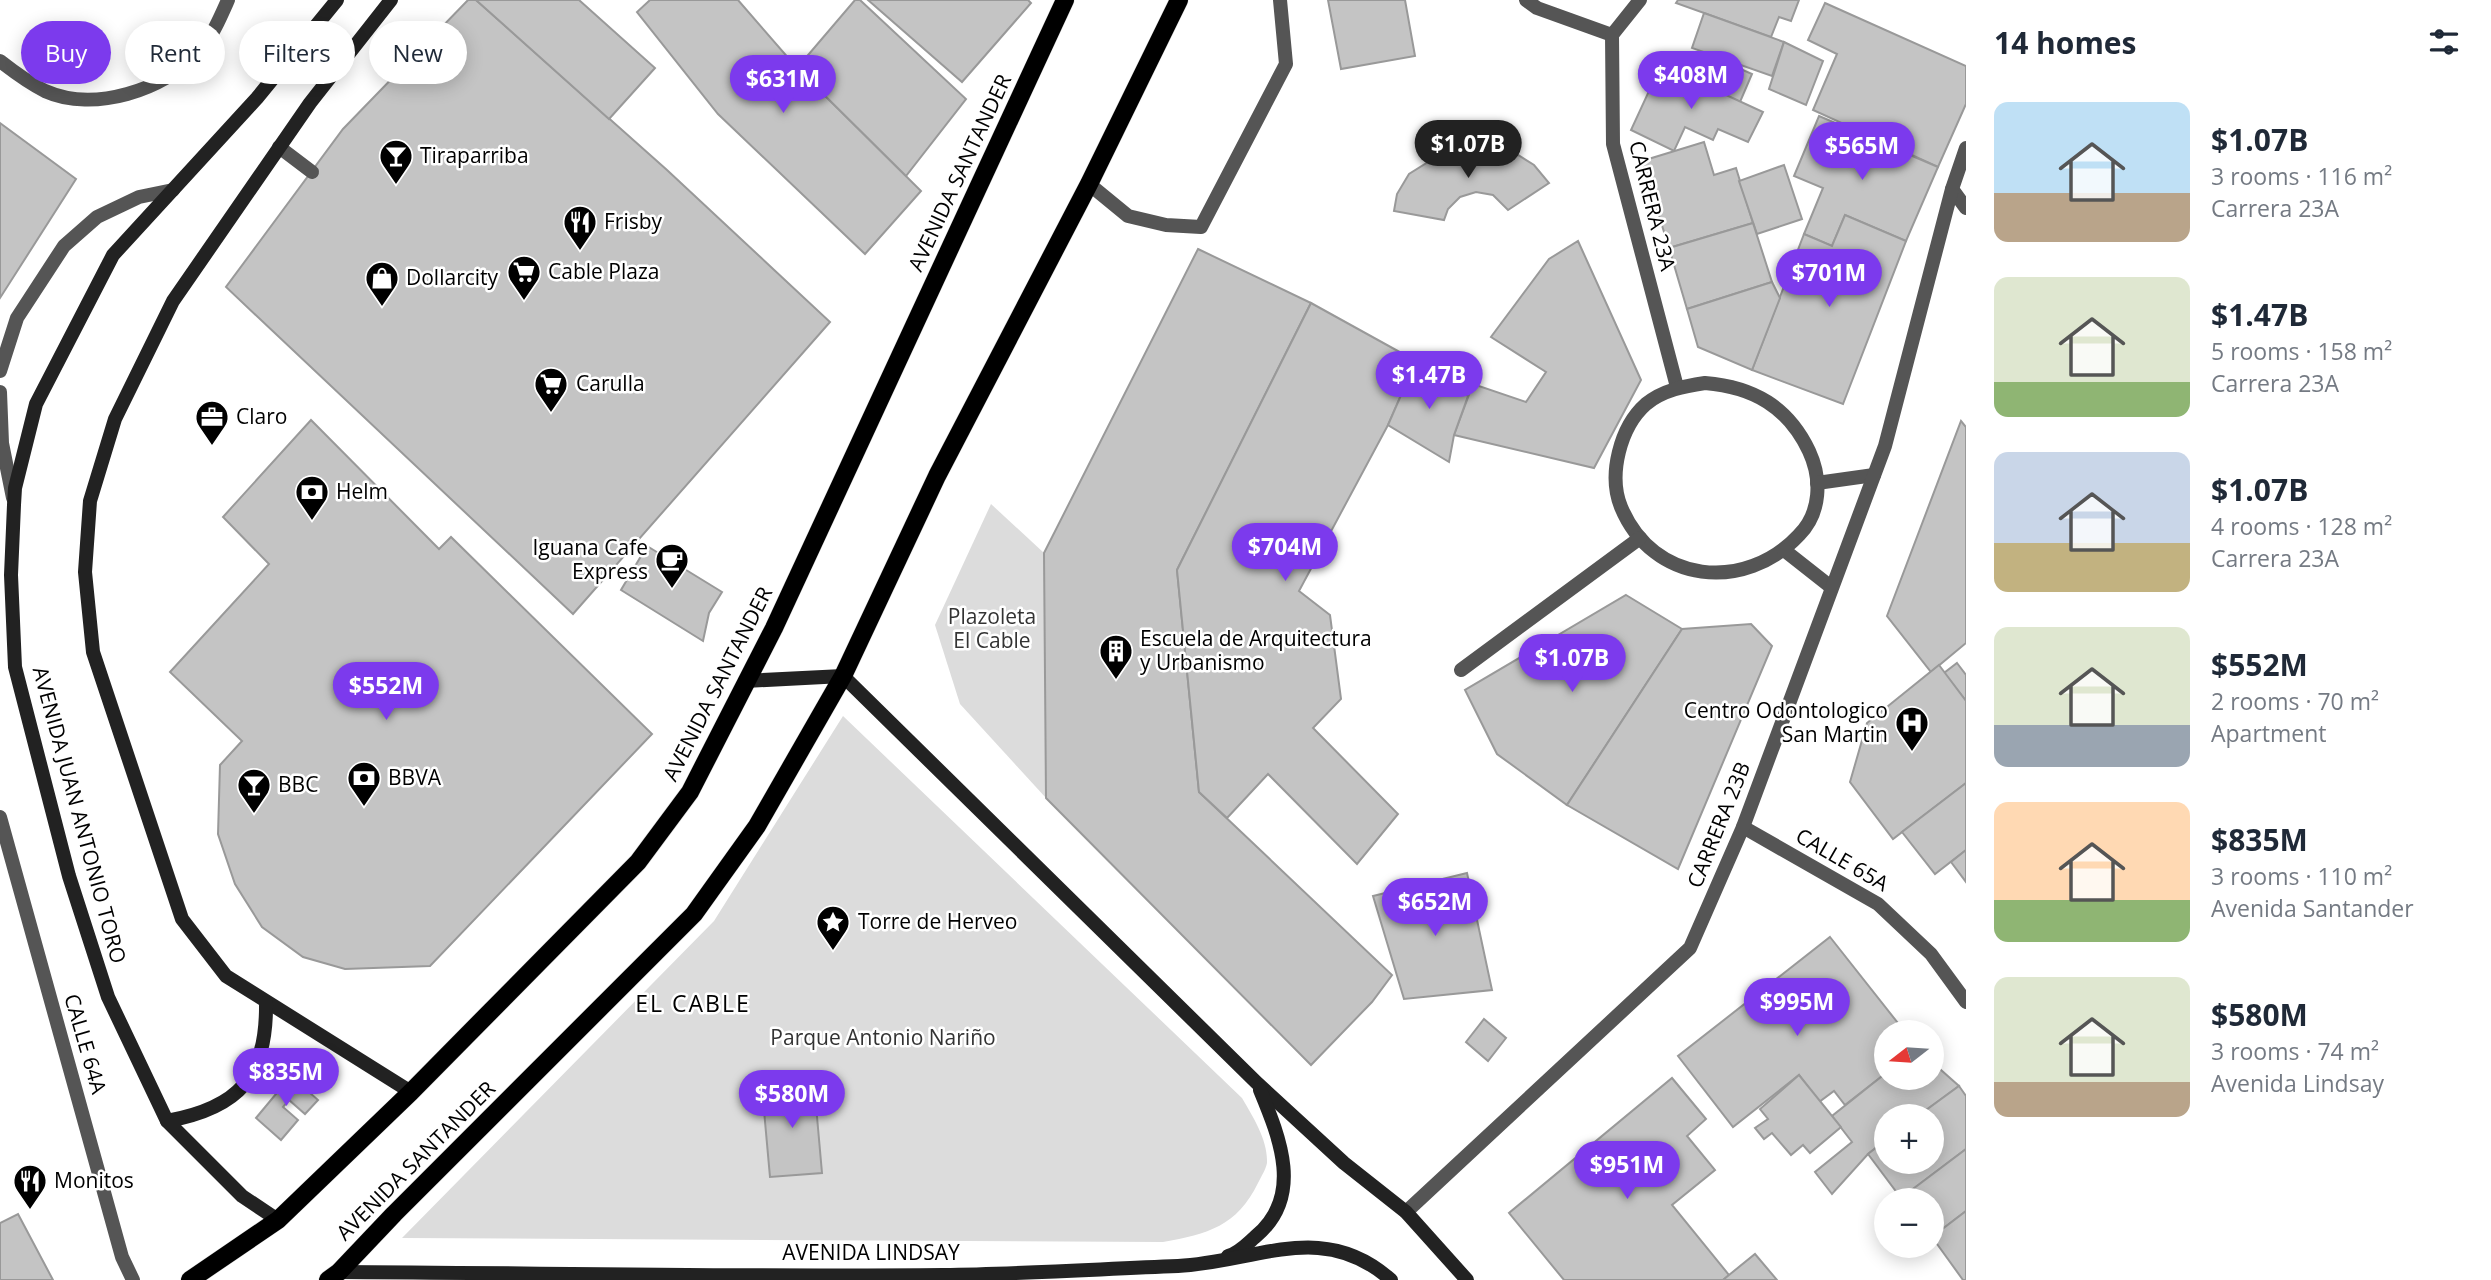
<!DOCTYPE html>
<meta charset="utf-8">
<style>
body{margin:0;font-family:"Open Sans",sans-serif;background:#f2f2f3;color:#1f2937;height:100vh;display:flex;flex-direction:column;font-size:26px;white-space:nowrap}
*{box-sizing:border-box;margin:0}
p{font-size:23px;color:#747a83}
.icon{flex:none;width:38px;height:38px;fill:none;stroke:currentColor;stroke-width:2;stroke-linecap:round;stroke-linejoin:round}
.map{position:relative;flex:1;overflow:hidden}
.side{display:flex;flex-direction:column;background:#fff;width:525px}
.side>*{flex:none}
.top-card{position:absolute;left:21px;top:21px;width:665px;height:63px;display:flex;gap:14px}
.needle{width:46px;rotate:253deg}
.tools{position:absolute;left:1874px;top:1020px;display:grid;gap:14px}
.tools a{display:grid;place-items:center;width:70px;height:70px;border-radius:50%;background:#fff;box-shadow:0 4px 18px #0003;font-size:35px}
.price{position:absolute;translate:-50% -60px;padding:0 16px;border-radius:24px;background:#7c3aed;color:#fff;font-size:23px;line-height:46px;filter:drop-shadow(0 2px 4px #0008)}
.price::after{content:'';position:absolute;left:50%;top:42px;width:21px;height:16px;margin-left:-10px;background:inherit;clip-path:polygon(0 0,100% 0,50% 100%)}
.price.active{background:#222;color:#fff}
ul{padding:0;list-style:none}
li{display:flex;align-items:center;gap:21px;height:175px;padding:0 28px}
li span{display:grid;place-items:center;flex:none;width:196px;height:140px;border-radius:14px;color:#555}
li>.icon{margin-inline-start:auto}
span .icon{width:84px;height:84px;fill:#fffc;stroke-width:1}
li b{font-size:30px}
h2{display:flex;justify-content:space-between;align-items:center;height:84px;padding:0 28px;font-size:30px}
.pill{padding:0 24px;border-radius:32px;background:#fff;box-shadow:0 4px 18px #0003;font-size:24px;line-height:63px}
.pill.active{background:#7c3aed;color:#fff}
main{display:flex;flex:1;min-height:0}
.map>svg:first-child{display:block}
.green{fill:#dcdcdc}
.building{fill:#c4c4c4;stroke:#999;stroke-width:2}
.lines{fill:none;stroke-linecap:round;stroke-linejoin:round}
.primary-casing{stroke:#dbdbdb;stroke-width:19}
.service{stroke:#555;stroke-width:14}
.minor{stroke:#555;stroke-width:14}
.secondary{stroke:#222;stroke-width:14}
.primary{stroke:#000;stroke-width:18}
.labels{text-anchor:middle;stroke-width:5;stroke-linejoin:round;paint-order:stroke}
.poi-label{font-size:21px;fill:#000;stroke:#fff;text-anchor:start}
.street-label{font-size:21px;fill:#000;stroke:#fff}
.park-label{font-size:21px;fill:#333;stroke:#fff}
.neighbourhood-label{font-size:23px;letter-spacing:2px;fill:#000;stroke:#fff}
</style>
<main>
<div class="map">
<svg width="1966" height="1280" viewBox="0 0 1966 1280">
<rect width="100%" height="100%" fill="#fff"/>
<g class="green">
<path d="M 991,504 L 1044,553 L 1046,798 L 960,704 L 935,625 Z"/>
<path d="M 843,716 L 1242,1098 C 1253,1117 1268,1140 1267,1163 C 1266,1169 1261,1177 1258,1183 C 1237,1226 1208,1234 1163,1242 L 402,1238 L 714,921 Z"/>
</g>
<g class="building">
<path d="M 468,0 L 476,0 L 667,170 L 830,322 L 573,614 L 226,287 L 343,129 Z"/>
<path d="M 476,0 L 579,0 L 655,68 L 609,119 Z"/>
<path d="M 650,0 L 738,0 L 797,68 L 921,191 L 865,254 L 718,114 L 637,12 Z"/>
<path d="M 855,0 L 860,0 L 966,99 L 906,176 L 797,68 Z"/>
<path d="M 868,0 L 1028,0 L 1031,3 L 962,82 Z"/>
<path d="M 1328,0 L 1405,0 L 1415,56 L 1341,69 Z"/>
<path d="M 1678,0 L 1799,0 L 1791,21 L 1779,17 L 1771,37 L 1676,3 Z"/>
<path d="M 1825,3 L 1966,66 L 1966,104 L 1938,167 L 1813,110 L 1837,54 L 1808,40 Z"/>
<path d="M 1704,13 L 1784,42 L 1772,76 L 1692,48 Z"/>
<path d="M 1784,42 L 1823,61 L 1806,105 L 1769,89 Z"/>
<path d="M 1709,55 L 1752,74 L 1740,102 L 1697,83 Z"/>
<path d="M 1661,65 L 1763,112 L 1748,142 L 1718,129 L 1713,140 L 1685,127 L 1674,151 L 1631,130 Z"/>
<path d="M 1819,116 L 1938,167 L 1906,241 L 1845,215 L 1832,246 L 1804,234 L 1823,188 L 1794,176 Z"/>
<path d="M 0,123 L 76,179 L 0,298 Z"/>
<path d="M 1704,142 L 1714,175 L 1736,168 L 1753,223 L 1669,248 L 1642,161 Z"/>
<path d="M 1474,143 L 1496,145 L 1518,155 L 1534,165 L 1549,183 L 1508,210 L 1493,195 L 1476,192 L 1460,197 L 1448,209 L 1444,220 L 1394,211 L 1397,194 L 1409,174 L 1449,149 Z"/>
<path d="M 1784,165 L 1802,219 L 1757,234 L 1739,181 Z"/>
<path d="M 1845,215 L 1906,241 L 1843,404 L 1752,370 L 1804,234 L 1832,246 Z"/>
<path d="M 1753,223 L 1772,282 L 1687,309 L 1669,248 Z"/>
<path d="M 1578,241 L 1641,380 L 1594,468 L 1454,435 L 1473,384 L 1526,402 L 1546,372 L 1491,337 L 1549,259 Z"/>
<path d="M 1198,249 L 1311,303 L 1177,570 L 1199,792 L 1392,975 L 1372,1002 L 1311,1065 L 1046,798 L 1044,553 Z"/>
<path d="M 1772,282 L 1780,298 L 1752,370 L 1698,347 L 1687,309 Z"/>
<path d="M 1311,303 L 1416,361 L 1388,425 L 1299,591 L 1330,615 L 1341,699 L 1313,728 L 1398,814 L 1357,864 L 1268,774 L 1227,818 L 1199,792 L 1177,570 Z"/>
<path d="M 1416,361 L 1468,396 L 1454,435 L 1449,462 L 1388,425 Z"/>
<path d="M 311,420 L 439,549 L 451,537 L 652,734 L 430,966 L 345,969 L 303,957 L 262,927 L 235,884 L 218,834 L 220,765 L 242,741 L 170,672 L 269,564 L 223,517 Z"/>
<path d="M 1961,421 L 1966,427 L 1966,643 L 1931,672 L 1887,616 Z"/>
<path d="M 647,546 L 722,592 L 709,613 L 703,641 L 621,590 Z"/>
<path d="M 1626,595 L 1682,629 L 1567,805 L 1497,754 L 1465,690 Z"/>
<path d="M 1751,624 L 1772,646 L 1678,869 L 1567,805 L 1682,629 Z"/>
<path d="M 1957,663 L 1966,675 L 1966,701 L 1944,673 Z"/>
<path d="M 1939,665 L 1966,701 L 1966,783 L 1893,839 L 1850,782 L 1867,723 Z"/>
<path d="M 1966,783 L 1966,850 L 1935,874 L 1902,832 Z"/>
<path d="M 1966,850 L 1966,882 L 1951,862 Z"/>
<path d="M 1467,873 L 1492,990 L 1404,999 L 1373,896 Z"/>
<path d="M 1830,937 L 1905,1032 L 1886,1032 L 1886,1073 L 1845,1105 L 1834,1091 L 1819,1102 L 1799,1075 L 1733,1127 L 1678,1056 Z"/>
<path d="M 1484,1019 L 1506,1038 L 1488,1061 L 1466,1042 Z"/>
<path d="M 1932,1062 L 1959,1086 L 1918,1116 L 1886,1116 L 1886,1140 L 1868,1154 L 1832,1194 L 1815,1172 L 1852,1142 L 1832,1116 L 1886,1073 L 1886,1078 L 1932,1078 Z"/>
<path d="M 1799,1075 L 1841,1127 L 1810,1153 L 1803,1145 L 1791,1155 L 1772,1133 L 1764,1139 L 1755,1128 L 1768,1119 L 1760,1109 Z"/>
<path d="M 291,1076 L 318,1100 L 305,1114 L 289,1100 L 283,1107 L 298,1120 L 281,1140 L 256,1118 Z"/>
<path d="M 1672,1078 L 1706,1119 L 1687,1136 L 1715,1170 L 1672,1205 L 1729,1275 L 1723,1280 L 1564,1280 L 1509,1213 Z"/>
<path d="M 814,1083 L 822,1173 L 770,1177 L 762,1088 Z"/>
<path d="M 1959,1086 L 1966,1096 L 1966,1149 L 1901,1198 L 1868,1154 L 1886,1140 L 1886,1162 L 1932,1162 L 1932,1116 L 1918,1116 Z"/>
<path d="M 1966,1149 L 1966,1211 L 1932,1237 L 1932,1200 L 1903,1200 L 1901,1198 Z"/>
<path d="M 1966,1211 L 1966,1280 L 1963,1280 L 1932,1237 Z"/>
<path d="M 18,1214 L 53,1280 L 0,1280 L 0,1223 Z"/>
<path d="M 1755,1254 L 1777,1280 L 1723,1280 L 1729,1275 Z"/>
</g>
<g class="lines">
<defs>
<g id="primary">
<path d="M 190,1280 L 278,1220 L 411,1092 L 638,862 L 690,792 L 774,628 L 1065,0"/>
<path d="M 328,1280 L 339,1272 L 394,1214 L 694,914 L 757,826 L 843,676 L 937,476 L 1089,184 L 1179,0"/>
</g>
</defs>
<use href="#primary" class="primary-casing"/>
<g class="service">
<path d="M 279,147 L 312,172"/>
<path d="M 1089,184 L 1128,216 L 1166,225 L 1201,227 L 1286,64 L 1280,0"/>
<path d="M 0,371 L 17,318 L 64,246 L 97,217 L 139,197 L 173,190"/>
<path d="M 0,392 L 2,443 L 13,498"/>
</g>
<g class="minor">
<path d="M 1526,0 L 1537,8 L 1612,35"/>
<path d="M 1640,0 L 1612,35 L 1613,144 L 1677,387"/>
<path d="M 0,61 C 14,72 29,83 45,91 C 94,113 164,90 199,52 C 212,37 220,18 228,0"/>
<path d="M 1952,189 L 1966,208"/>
<path d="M 1705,383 C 1754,387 1788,407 1809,451 C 1822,479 1821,513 1799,535 C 1745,593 1653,584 1621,507 C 1608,475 1620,427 1646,404 C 1663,390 1685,386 1705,383 Z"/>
<path d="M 1817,483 L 1874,475"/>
<path d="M 1784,550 L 1831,587"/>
<path d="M 1461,670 L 1640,538"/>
<path d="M 0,817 L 122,1257 L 133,1280"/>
<path d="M 1743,827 L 1878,904 L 1931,954 L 1966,1002"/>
<path d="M 1406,1212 L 1690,948 L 1743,827 L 1885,446 L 1952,189 L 1966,148"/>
</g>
<g class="secondary">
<path d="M 391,0 L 310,103 L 173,301 L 115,419 L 90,501 L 85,572 L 93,652 L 182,919 L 226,976 L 411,1092"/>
<path d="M 745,681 L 843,676 L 1258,1084 L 1344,1163 L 1406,1212 L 1467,1280"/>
<path d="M 167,1121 C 239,1108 267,1077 266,1003"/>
<path d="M 278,1220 L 242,1196 L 167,1121 L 108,997 L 69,876 L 15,667 L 11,575 L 14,505 L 15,488 L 36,404 L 113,255 L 257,98 L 337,0"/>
<path d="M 1228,1256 C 1239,1253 1247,1244 1255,1237 C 1304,1197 1280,1138 1260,1090"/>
<path d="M 339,1272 C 540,1273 742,1277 943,1275 C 1021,1274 1100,1269 1178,1266 C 1257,1262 1323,1219 1391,1280"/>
</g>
<use href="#primary" class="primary"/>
</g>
<defs>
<symbol id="bar-pin" viewBox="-11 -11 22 30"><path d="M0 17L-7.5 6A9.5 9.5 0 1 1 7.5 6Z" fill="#000" stroke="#fff"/><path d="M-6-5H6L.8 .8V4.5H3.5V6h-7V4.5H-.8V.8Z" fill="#fff"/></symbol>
<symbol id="restaurant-pin" viewBox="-11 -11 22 30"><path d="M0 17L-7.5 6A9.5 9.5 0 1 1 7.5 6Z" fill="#000" stroke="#fff"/><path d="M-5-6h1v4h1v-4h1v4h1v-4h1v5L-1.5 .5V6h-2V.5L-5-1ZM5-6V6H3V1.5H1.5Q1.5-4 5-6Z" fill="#fff"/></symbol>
<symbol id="supermarket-pin" viewBox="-11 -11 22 30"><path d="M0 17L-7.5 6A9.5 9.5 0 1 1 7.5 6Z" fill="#000" stroke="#fff"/><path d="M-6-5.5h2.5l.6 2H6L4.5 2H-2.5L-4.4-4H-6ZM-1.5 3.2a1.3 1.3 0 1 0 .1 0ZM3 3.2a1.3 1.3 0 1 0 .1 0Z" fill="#fff"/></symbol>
<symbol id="shop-pin" viewBox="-11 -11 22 30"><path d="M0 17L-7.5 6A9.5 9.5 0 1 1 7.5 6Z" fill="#000" stroke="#fff"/><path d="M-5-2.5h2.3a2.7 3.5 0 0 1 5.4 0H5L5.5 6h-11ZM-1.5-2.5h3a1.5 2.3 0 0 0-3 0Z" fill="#fff"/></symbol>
<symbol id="office-pin" viewBox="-11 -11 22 30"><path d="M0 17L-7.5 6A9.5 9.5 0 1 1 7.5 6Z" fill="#000" stroke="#fff"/><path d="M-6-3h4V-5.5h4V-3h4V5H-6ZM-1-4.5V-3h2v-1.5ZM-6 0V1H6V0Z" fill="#fff"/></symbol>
<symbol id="bank-pin" viewBox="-11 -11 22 30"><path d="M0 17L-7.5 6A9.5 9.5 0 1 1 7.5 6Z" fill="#000" stroke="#fff"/><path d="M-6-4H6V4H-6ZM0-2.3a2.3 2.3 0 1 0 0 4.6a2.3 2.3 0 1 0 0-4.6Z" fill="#fff"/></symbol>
<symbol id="cafe-pin" viewBox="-11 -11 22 30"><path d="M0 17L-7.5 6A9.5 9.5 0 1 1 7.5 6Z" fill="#000" stroke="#fff"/><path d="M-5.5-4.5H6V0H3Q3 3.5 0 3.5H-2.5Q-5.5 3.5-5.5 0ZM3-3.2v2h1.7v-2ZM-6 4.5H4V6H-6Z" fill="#fff"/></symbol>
<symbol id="building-pin" viewBox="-11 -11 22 30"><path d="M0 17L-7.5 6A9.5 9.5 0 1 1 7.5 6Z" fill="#000" stroke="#fff"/><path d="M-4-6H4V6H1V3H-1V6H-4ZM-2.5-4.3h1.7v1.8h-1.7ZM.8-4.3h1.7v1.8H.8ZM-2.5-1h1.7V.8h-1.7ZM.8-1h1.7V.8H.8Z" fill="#fff"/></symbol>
<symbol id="hospital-pin" viewBox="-11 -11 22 30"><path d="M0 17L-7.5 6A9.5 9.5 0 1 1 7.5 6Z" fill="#000" stroke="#fff"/><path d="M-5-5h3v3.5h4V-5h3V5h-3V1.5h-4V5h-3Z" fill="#fff"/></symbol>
<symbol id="sight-pin" viewBox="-11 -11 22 30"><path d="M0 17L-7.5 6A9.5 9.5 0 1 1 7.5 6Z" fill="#000" stroke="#fff"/><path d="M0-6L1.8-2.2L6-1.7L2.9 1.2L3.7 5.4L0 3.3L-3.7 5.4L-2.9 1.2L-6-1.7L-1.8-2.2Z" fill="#fff"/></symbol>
</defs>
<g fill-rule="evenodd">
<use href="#bar-pin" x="377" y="137" width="38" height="52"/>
<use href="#restaurant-pin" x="561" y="203" width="38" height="52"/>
<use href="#supermarket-pin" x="505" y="253" width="38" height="52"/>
<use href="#shop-pin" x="363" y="259" width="38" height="52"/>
<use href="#supermarket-pin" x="532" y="365" width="38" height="52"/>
<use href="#office-pin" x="193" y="398" width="38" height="52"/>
<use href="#bank-pin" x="293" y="473" width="38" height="52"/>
<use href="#cafe-pin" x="653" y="541" width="38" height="52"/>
<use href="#building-pin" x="1097" y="632" width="38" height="52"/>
<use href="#hospital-pin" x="1893" y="704" width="38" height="52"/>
<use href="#bank-pin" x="345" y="759" width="38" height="52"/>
<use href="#bar-pin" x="235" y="766" width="38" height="52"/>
<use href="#sight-pin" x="814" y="903" width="38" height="52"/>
<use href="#restaurant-pin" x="11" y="1162" width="38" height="52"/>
</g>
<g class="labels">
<g class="poi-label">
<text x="420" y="163">Tiraparriba</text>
<text x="604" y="229">Frisby</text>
<text x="548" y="279">Cable Plaza</text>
<text x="406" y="285">Dollarcity</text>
<text x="576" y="391">Carulla</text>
<text x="236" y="424">Claro</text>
<text x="336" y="499">Helm</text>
<text x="648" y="555" text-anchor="end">Iguana Cafe<tspan x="648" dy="24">Express</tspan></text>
<text x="1140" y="646">Escuela de Arquitectura<tspan x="1140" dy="24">y Urbanismo</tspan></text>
<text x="1888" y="718" text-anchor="end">Centro Odontologico<tspan x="1888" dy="24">San Martin</tspan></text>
<text x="388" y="785">BBVA</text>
<text x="278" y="792">BBC</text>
<text x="858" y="929">Torre de Herveo</text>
<text x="54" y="1188">Monitos</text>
</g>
<g class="street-label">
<text transform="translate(960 173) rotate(-65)" y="7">AVENIDA SANTANDER</text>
<text transform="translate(1652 206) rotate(76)" y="7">CARRERA 23A</text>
<text transform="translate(718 684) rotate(-63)" y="7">AVENIDA SANTANDER</text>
<text transform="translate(79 815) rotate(75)" y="7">AVENIDA JUAN ANTONIO TORO</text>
<text transform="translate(1719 825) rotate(-68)" y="7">CARRERA 23B</text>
<text transform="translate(1842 860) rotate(30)" y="7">CALLE 65A</text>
<text transform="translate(85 1044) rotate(74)" y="7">CALLE 64A</text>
<text transform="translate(416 1161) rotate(-45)" y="7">AVENIDA SANTANDER</text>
<text x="871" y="1260">AVENIDA LINDSAY</text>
</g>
<g class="park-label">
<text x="992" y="624">Plazoleta<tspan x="992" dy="24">El Cable</tspan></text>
<text x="883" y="1045">Parque Antonio Nariño</text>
</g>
<g class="neighbourhood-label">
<text x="693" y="1012">EL CABLE</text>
</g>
</g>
</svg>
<div class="tools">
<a><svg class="needle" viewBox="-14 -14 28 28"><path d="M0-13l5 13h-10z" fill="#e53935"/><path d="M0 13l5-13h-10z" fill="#747a83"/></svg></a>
<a>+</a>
<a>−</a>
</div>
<b class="price" style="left:1691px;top:111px">$408M</b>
<b class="price" style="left:783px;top:115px">$631M</b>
<b class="price active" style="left:1468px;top:180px">$1.07B</b>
<b class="price" style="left:1862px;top:182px">$565M</b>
<b class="price" style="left:1829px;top:309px">$701M</b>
<b class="price" style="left:1429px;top:411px">$1.47B</b>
<b class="price" style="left:1285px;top:583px">$704M</b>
<b class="price" style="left:1572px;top:694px">$1.07B</b>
<b class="price" style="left:386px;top:722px">$552M</b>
<b class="price" style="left:1435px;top:938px">$652M</b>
<b class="price" style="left:1797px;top:1038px">$995M</b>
<b class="price" style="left:286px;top:1108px">$835M</b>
<b class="price" style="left:792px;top:1130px">$580M</b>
<b class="price" style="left:1627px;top:1201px">$951M</b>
<div class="top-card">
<a class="pill active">Buy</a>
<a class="pill">Rent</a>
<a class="pill">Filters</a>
<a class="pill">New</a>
</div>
</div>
<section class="side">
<h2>14 homes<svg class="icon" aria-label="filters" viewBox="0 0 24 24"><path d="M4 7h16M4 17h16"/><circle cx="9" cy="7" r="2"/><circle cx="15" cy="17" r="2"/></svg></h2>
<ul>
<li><span style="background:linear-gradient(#bfe0f5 65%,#b9a48a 0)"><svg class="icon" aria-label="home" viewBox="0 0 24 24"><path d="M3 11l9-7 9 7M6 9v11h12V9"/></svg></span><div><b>$1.07B</b><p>3 rooms · 116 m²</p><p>Carrera 23A</p></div></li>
<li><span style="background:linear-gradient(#dfe7d0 75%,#8fb573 0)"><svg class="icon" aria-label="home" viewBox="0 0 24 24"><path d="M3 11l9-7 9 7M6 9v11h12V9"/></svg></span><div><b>$1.47B</b><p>5 rooms · 158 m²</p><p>Carrera 23A</p></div></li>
<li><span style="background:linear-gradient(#c9d6e8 65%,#c2b280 0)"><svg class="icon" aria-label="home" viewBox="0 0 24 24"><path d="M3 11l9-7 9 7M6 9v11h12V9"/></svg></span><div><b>$1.07B</b><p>4 rooms · 128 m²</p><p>Carrera 23A</p></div></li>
<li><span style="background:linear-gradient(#dfe7d0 70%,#9aa5b1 0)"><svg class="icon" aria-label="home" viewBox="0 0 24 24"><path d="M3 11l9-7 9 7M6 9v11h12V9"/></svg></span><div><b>$552M</b><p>2 rooms · 70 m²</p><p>Apartment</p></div></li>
<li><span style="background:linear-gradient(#ffd9b3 70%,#8fb573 0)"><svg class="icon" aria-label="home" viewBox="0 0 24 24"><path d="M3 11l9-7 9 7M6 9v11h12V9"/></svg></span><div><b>$835M</b><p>3 rooms · 110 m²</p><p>Avenida Santander</p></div></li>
<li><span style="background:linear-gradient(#dfe7d0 75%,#b9a48a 0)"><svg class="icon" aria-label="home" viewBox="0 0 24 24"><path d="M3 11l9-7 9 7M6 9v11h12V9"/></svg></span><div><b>$580M</b><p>3 rooms · 74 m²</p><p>Avenida Lindsay</p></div></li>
</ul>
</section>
</main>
